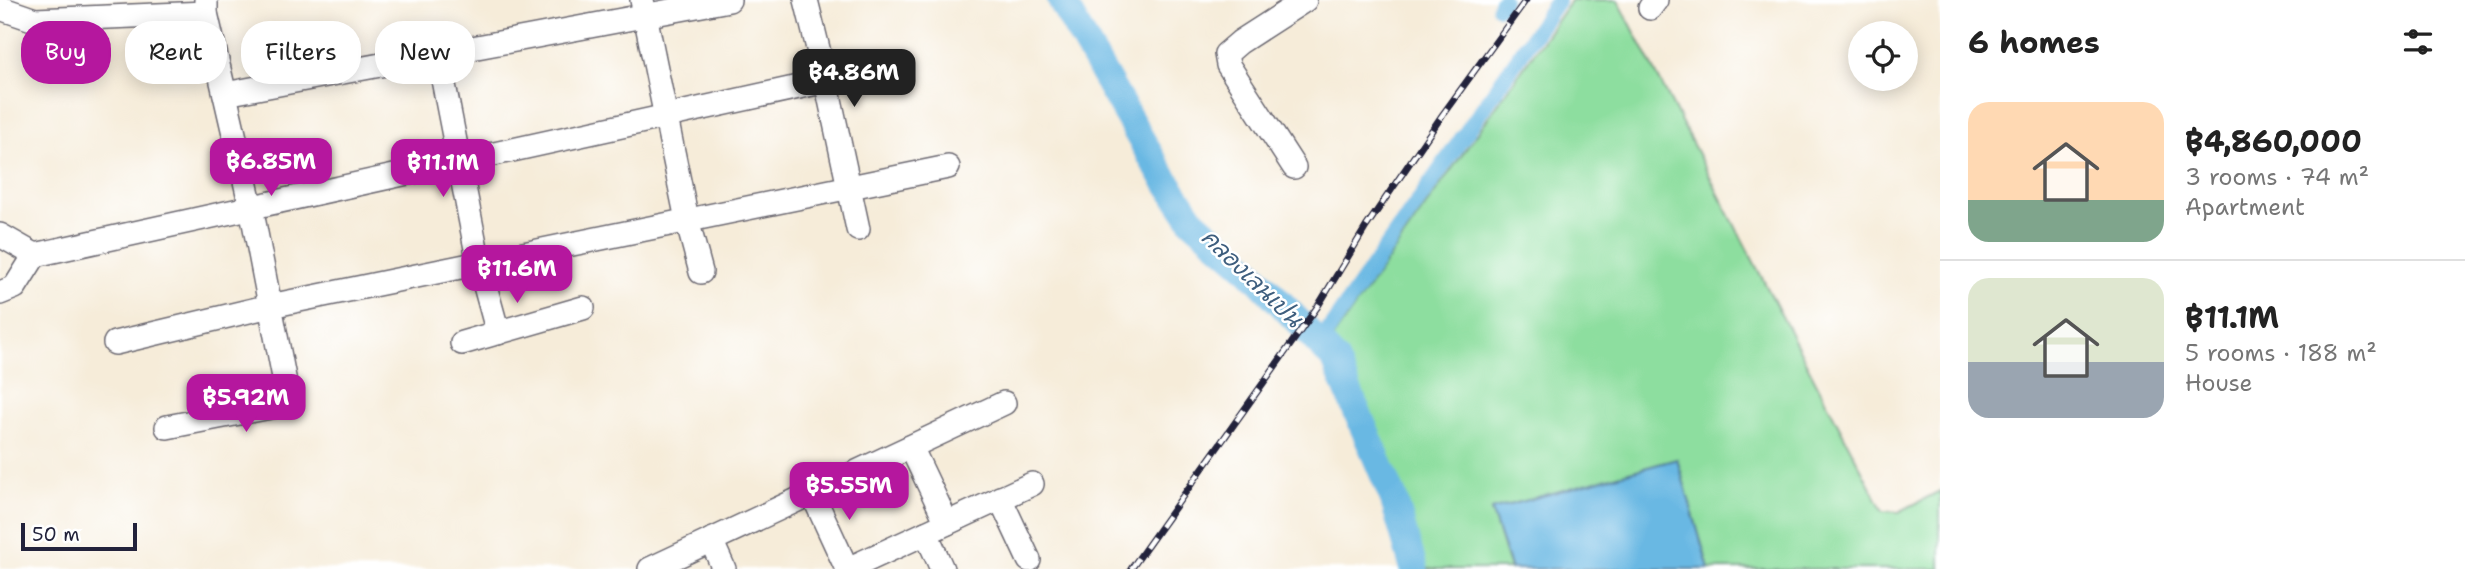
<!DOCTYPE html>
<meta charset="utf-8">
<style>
body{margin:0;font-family:"Shantell Sans","Playpen Sans Thai",sans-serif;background:#f6f6f6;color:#222;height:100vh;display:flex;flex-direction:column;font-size:26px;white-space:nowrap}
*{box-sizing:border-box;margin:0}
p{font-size:23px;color:#767676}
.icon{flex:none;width:38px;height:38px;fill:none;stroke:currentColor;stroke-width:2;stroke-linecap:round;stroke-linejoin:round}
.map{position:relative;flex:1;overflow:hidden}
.details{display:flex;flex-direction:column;background:#fff;width:525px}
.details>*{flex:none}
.guide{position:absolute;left:21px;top:21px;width:665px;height:63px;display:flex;gap:14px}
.controls{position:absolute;left:1848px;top:21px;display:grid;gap:14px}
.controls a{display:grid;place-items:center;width:70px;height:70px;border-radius:50%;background:#fff;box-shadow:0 4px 18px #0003;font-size:35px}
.scale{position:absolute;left:21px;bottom:18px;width:116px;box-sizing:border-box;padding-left:7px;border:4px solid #22223b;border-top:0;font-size:19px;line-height:24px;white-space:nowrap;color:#22223b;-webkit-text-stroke:5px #fff;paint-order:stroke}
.price{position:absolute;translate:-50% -60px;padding:0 16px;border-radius:14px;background:#b5179e;color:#fff;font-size:23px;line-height:46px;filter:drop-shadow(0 2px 4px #0008)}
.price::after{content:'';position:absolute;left:50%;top:42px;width:21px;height:16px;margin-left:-10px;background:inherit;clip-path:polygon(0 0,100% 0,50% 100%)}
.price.current{background:#222;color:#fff}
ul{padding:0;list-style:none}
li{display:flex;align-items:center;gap:21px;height:175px;padding:0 28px}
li+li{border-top:2px solid #e0e0e0}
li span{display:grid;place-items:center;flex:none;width:196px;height:140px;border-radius:21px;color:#555}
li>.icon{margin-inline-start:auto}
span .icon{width:84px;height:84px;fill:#fffc;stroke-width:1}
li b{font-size:30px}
h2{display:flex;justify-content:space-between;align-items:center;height:84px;padding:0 28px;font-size:30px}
.pill{padding:0 24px;border-radius:28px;background:#fff;box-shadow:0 4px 18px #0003;font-size:24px;line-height:63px}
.pill.current{background:#b5179e;color:#fff}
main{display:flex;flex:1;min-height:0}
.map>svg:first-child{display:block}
.green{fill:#8dde9f;stroke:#58806d;stroke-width:2}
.water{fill:#69b8e3;stroke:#466d8f;stroke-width:2}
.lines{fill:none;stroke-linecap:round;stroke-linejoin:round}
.canal{stroke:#69b8e3;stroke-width:16}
.river{stroke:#69b8e3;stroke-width:28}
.minor-casing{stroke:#6c6972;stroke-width:26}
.minor{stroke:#fff;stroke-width:23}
.rail-casing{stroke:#22223b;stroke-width:7}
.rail{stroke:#fff;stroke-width:4.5;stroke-dasharray:13;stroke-linecap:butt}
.labels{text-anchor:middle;stroke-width:5;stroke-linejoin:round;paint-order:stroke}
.water-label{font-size:23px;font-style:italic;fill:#3e5e7e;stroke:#fff}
</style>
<main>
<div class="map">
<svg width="1940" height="569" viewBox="0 0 1940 569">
<rect width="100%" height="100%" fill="#fff"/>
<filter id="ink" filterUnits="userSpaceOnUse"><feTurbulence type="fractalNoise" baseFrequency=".0143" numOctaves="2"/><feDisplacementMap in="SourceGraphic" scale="14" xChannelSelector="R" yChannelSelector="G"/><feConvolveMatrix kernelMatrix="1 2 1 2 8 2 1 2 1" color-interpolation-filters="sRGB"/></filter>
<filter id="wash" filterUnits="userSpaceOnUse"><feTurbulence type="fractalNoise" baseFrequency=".00686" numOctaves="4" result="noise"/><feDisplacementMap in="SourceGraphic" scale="28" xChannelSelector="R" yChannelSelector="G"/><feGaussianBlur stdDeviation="1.57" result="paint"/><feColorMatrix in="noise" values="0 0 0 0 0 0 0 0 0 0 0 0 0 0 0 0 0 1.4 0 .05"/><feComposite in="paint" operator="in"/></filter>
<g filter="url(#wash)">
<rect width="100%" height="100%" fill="#f6ecd9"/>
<path class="green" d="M 1571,0 L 1618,0 L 1883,511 L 1899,512 L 1940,491 L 1940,569 L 1709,569 L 1677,459 L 1491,510 L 1510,569 L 1426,569 L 1382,443 L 1332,339 Z"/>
<path class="water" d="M 1677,459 L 1709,569 L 1511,569 L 1491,510 Z"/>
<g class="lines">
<g class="canal">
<path d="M 1499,7 L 1503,0"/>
<path d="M 1319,344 L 1558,0"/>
</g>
<path class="river" d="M 1061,0 L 1157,167 L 1193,221 L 1247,268 L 1335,360 L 1393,497 L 1414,569"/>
</g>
</g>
<g filter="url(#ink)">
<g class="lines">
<defs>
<g id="minor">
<path d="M 642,0 L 687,220 L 701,272"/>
<path d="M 806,0 L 826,81 L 858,229"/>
<path d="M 0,8 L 35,20 L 206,13"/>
<path d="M 1650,8 L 1656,0"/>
<path d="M 438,54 L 479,264 L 498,333"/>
<path d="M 225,94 L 729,0"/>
<path d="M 1294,167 L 1228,65 L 1226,54 L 1240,42 L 1305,0"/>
<path d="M 0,235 L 35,255 L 826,81"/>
<path d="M 0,293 L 15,287 L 35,255"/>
<path d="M 115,343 L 270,306 L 948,167"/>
<path d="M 462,343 L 583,308"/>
<path d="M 167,427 L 276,406 L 284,401 L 287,393 L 251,207 L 206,13 L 206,0"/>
<path d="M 911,447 L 947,523"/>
<path d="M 812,493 L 847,569"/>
<path d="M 1000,498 L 1029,560"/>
<path d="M 926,533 L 942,569"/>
<path d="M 711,540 L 724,569"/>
<path d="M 650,569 L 1004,403"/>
<path d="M 848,569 L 1032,484"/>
</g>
</defs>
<use href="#minor" class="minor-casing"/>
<use href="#minor" class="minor"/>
<defs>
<path id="rail" d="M 1131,569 L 1318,306 L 1366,227 L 1443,114 L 1526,0"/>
</defs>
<use href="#rail" class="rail-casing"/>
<use href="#rail" class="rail"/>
</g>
</g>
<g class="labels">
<g class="water-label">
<text transform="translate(1252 278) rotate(44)" y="8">คลองเลนเปน</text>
</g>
</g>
</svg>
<div class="controls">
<a><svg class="icon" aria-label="locate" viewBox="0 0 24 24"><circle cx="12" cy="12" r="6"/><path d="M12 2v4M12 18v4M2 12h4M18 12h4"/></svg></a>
</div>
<div class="scale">50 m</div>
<b class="price current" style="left:854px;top:109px">฿4.86M</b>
<b class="price" style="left:271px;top:198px">฿6.85M</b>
<b class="price" style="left:443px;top:199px">฿11.1M</b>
<b class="price" style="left:517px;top:305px">฿11.6M</b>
<b class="price" style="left:246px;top:434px">฿5.92M</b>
<b class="price" style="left:849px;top:522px">฿5.55M</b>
<div class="guide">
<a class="pill current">Buy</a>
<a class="pill">Rent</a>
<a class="pill">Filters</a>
<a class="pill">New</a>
</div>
</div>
<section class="details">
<h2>6 homes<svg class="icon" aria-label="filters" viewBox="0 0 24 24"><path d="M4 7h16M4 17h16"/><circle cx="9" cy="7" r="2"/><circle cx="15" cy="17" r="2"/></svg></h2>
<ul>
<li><span style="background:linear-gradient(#ffd9b3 70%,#7fa58c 0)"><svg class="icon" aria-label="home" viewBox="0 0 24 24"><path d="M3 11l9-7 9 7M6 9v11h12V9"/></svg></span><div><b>฿4,860,000</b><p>3 rooms · 74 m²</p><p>Apartment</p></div></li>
<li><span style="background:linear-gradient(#dfe7d0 60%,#9aa5b1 0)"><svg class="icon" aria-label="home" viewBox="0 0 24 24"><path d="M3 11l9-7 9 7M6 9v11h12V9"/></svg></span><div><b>฿11.1M</b><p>5 rooms · 188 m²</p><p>House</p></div></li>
</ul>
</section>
</main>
